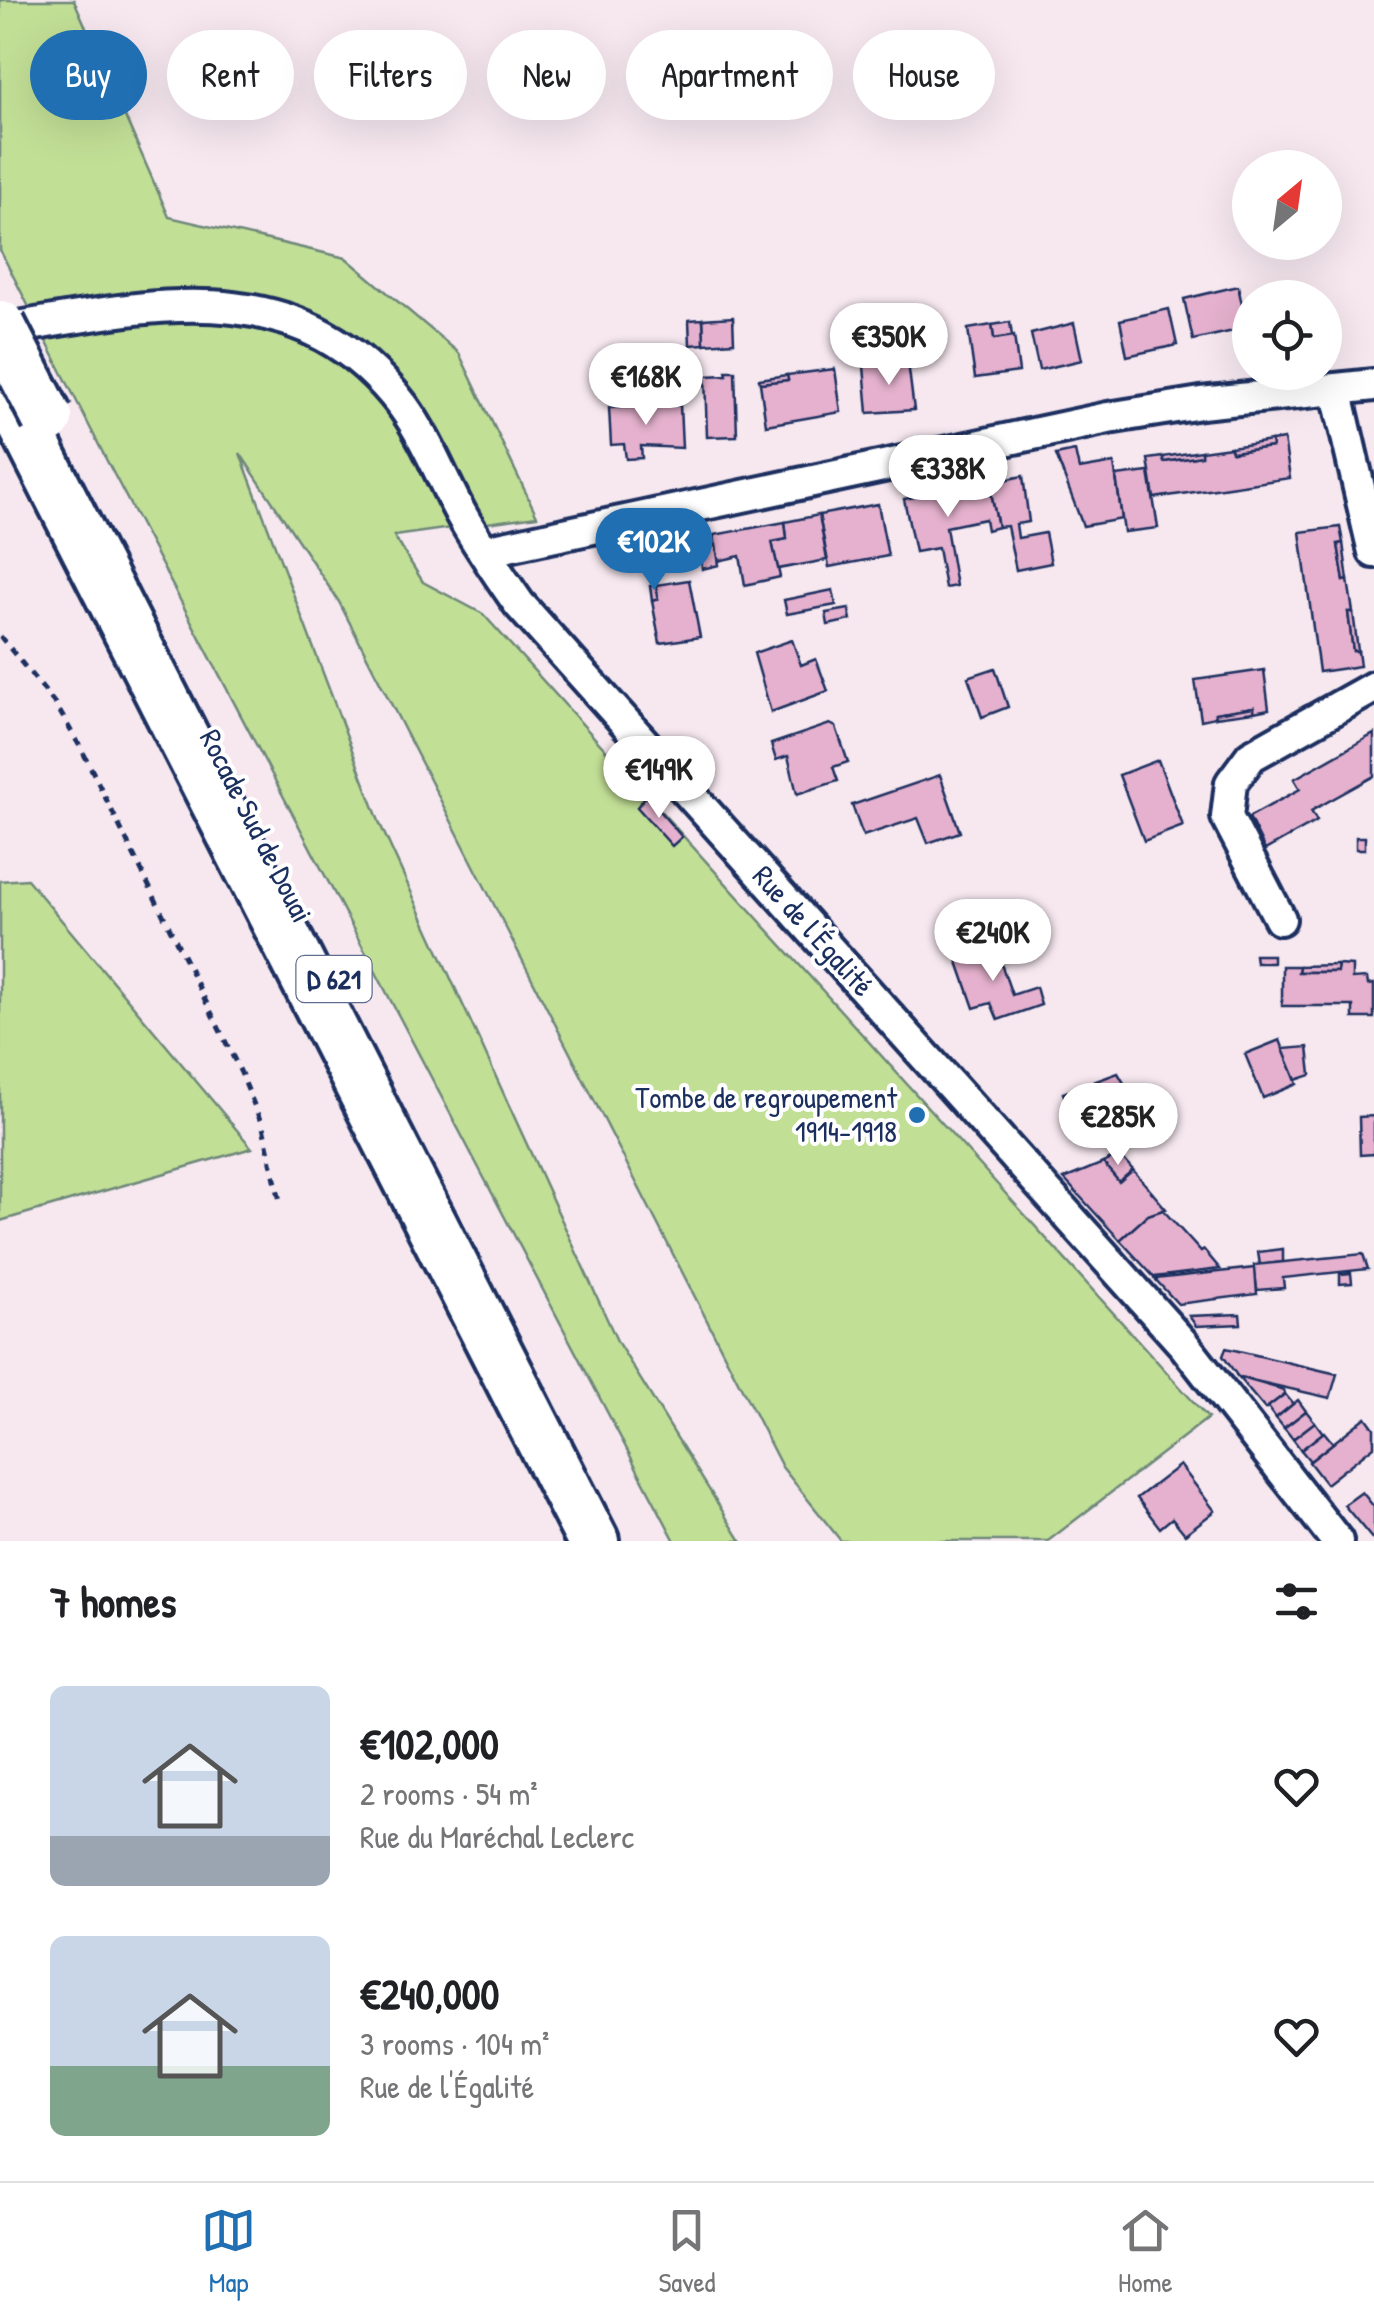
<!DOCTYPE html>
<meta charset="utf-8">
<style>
body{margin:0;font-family:"Patrick Hand",sans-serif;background:#f6f6f6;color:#202124;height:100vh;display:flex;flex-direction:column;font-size:38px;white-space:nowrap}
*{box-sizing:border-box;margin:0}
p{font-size:32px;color:#757577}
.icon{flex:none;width:55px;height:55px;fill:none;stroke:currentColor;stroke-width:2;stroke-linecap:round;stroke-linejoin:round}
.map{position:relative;height:1541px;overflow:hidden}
.side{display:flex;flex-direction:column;background:#fff;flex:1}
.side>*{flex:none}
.hud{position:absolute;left:30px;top:30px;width:1315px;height:90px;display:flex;gap:20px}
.needle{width:65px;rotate:29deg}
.buttons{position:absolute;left:1232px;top:150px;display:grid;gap:20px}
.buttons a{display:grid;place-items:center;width:110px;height:110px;border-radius:50%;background:#fff;box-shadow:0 10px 40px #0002;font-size:50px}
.price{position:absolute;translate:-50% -85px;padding:0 22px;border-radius:35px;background:#fff;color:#222;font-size:32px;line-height:65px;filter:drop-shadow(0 2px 5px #0008)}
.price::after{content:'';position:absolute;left:50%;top:60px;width:30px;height:22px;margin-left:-15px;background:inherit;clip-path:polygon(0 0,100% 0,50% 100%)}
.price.on{background:#1f6fb2;color:#fff}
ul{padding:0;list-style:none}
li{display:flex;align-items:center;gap:30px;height:250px;padding:0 50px}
li span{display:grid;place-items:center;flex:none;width:280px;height:200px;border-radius:15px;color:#555}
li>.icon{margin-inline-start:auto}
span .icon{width:120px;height:120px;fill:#fffc;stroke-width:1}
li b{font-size:42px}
h2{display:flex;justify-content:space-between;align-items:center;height:120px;padding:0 50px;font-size:42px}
.chip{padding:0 35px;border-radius:45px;background:#fff;box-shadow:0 10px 40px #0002;font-size:35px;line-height:90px}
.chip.on{background:#1f6fb2;color:#fff}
.dock{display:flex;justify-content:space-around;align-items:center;height:140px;border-top:2px solid #e0e0e0;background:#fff;font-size:28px;color:#757577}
.dock a{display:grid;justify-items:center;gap:5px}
.dock .on{color:#1f6fb2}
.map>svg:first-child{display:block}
.green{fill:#c2df96;stroke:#6e877a;stroke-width:2.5}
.building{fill:#e5b1ce;stroke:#1b2f5e;stroke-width:2.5}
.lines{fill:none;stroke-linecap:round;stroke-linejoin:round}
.minor-casing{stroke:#1b2f5e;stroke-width:38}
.trunk-casing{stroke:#1b2f5e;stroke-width:58}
.path{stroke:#1b2f5e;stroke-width:5;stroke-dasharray:8 8;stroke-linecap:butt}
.minor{stroke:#fff;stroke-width:30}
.trunk{stroke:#fff;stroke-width:50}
.trunk-bridge-casing{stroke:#1b2f5e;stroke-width:58;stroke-linecap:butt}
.trunk-bridge{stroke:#fff;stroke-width:50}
.poi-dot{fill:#1f6fb2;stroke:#fff;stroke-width:4}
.labels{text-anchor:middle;stroke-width:8;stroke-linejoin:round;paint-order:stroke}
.shield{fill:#fff;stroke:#5f6d8e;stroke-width:2.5}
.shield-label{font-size:28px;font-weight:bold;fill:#1b2f5e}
.street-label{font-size:30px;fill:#1b2f5e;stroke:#fff}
.poi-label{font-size:30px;fill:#1b2f5e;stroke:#fff;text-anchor:end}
</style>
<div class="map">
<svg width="1374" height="1541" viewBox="0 0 1374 1541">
<rect width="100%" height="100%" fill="#f7e8f0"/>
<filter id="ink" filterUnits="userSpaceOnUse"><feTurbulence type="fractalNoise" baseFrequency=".01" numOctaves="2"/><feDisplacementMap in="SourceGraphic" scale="20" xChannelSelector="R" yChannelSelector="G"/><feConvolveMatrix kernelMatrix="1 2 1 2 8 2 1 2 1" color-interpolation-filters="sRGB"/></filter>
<g filter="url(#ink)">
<g class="green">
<path d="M 0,0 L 74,0 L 169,217 L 346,258 L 459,353 L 537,516 L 394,536 L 423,582 L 483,614 L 1208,1418 L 1048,1541 L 841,1541 L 782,1467 L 339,602 L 240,453 L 380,824 L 618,1343 L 741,1541 L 675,1541 L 107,461 L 0,250 Z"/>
<path d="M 27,879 L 252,1148 L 0,1221 L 0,881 Z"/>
</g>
<g class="building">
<path d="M 1238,286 L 1247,328 L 1193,340 L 1184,299 Z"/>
<path d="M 1169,309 L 1177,345 L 1127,356 L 1120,320 Z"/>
<path d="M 733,317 L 734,342 L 704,344 L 703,319 Z"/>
<path d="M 703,319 L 704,344 L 690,345 L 689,320 Z"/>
<path d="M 1010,322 L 1012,336 L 994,339 L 992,325 Z"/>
<path d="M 1074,323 L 1082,360 L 1039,370 L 1031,334 Z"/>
<path d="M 992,325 L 994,339 L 1014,336 L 1019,372 L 975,378 L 968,329 Z"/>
<path d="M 908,362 L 914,410 L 868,413 L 864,366 Z"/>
<path d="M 835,369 L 841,412 L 766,425 L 760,383 L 788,380 L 787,375 Z"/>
<path d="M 726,371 L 735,371 L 737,436 L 707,437 L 705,376 L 727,375 Z"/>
<path d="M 787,375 L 788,380 L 760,383 L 759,379 Z"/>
<path d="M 680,405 L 682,448 L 641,446 L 642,458 L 626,459 L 624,444 L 611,445 L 609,408 Z"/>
<path d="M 1284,439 L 1290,478 L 1154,498 L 1148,459 L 1163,457 L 1164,462 L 1201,456 L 1201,451 L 1231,447 L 1232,452 L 1272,447 L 1271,441 Z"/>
<path d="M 1271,441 L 1272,447 L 1232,452 L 1231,447 Z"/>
<path d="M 1075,451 L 1079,469 L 1114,463 L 1122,519 L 1083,526 L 1056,455 Z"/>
<path d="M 1201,451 L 1201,456 L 1164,462 L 1163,457 Z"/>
<path d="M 1149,472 L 1158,528 L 1124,532 L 1116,476 Z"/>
<path d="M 1023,476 L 1029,522 L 1016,524 L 1018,538 L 1045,533 L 1051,563 L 1016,570 L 1007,526 L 998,527 L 989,483 Z"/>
<path d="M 989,483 L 998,527 L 987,530 L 985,519 L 946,527 L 956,586 L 945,588 L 938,548 L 915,552 L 904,499 Z"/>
<path d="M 878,504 L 888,556 L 829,567 L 819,515 Z"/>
<path d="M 819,515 L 827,560 L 778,569 L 772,542 L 787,539 L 785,522 Z"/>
<path d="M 785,522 L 787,539 L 772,542 L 780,577 L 745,585 L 740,556 L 718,561 L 714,535 Z"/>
<path d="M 1340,527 L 1343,543 L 1338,544 L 1344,581 L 1348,580 L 1353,612 L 1348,612 L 1353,651 L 1358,651 L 1360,666 L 1319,672 L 1300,532 Z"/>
<path d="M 1343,543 L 1348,580 L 1344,581 L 1338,544 Z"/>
<path d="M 716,545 L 719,565 L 702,569 L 700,548 Z"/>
<path d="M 689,580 L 700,637 L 660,643 L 652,601 L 658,599 L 656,585 Z"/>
<path d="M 656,585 L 658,599 L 652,601 L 650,586 Z"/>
<path d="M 833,590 L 836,605 L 787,614 L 784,600 Z"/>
<path d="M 849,609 L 851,620 L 828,625 L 826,613 Z"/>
<path d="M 1348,612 L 1353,612 L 1358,651 L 1353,651 Z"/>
<path d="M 792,640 L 801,665 L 816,659 L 828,691 L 771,712 L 754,653 Z"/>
<path d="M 995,668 L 1008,707 L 982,717 L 968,677 Z"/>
<path d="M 1264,670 L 1269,709 L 1254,712 L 1254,707 L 1215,713 L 1215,717 L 1201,720 L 1195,680 Z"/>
<path d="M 1254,707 L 1254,712 L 1215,717 L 1215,713 Z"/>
<path d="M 830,724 L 836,727 L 848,762 L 833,767 L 838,781 L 797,794 L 788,756 L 776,760 L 771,744 Z"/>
<path d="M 1374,734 L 1374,776 L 1311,811 L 1317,821 L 1265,850 L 1249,817 L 1300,789 L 1294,779 Z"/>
<path d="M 1158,760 L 1183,826 L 1144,841 L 1119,775 Z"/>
<path d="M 940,775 L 960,832 L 928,843 L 918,818 L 863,836 L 852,805 Z"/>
<path d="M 646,796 L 682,837 L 672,846 L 637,807 Z"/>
<rect x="1356" y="837" width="9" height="12"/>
<path d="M 994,944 L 1012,995 L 1036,987 L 1041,1005 L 998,1020 L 991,1003 L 974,1008 L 956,956 Z"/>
<path d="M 1255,955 L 1273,955 L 1273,963 L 1256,963 Z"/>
<path d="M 1338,965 L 1337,972 L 1298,972 L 1299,966 Z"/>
<path d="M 1338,965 L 1352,966 L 1352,979 L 1367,978 L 1368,985 L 1374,984 L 1374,1018 L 1353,1018 L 1353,1006 L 1282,1006 L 1282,966 L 1299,966 L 1298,972 L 1337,972 Z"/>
<path d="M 1280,1040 L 1297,1084 L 1263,1098 L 1245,1054 Z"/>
<path d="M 1308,1047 L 1311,1075 L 1296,1080 L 1283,1049 Z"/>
<path d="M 1118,1073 L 1127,1088 L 1121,1100 L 1114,1099 L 1121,1120 L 1086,1133 L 1080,1115 L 1072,1118 L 1063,1093 Z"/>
<path d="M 1374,1116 L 1374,1154 L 1360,1155 L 1359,1117 Z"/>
<path d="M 1120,1155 L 1133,1170 L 1119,1182 L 1103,1163 Z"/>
<path d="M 1103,1163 L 1119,1182 L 1133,1170 L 1166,1209 L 1148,1215 L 1120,1240 L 1064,1179 Z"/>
<path d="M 1163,1210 L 1201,1252 L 1204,1250 L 1220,1269 L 1154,1277 L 1120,1240 L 1148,1215 Z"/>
<path d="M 1283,1249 L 1283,1262 L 1260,1265 L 1258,1252 Z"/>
<path d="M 1363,1254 L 1368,1269 L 1283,1278 L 1284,1288 L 1257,1290 L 1254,1265 Z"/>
<path d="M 1255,1268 L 1257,1294 L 1178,1304 L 1155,1279 Z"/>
<path d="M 1351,1273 L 1352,1283 L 1340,1284 L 1340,1274 Z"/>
<path d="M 1240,1314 L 1241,1324 L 1196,1326 L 1189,1316 Z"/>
<path d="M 1226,1348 L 1337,1374 L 1330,1398 L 1238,1377 L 1223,1356 Z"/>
<path d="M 1238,1377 L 1284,1390 L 1285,1394 L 1265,1409 Z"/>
<path d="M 1285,1394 L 1293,1404 L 1276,1418 L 1268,1407 Z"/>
<path d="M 1298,1400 L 1306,1411 L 1284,1428 L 1276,1418 Z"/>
<path d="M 1306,1411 L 1315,1422 L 1293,1439 L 1284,1428 Z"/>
<path d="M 1366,1417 L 1374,1428 L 1374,1446 L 1326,1484 L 1309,1462 Z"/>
<path d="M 1315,1422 L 1323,1433 L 1301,1450 L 1293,1439 Z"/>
<path d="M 1324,1432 L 1333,1443 L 1310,1461 L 1301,1450 Z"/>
<path d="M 1180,1465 L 1215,1511 L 1185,1534 L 1172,1518 L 1160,1528 L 1137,1498 Z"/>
<path d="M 1362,1492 L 1374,1507 L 1374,1541 L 1344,1505 Z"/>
</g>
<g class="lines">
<defs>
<g id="minor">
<path d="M 0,330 C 147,306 297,266 403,406 C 427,439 442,479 461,514 C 478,545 499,575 519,604 L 1185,1346 L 1337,1541"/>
<path d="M 1336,389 L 1374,552"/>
<path d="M 485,551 L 1108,418 L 1201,403 L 1374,385"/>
<path d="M 1280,919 L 1227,817 L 1231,783 L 1251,756 L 1374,687"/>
</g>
<path id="trunk" d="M 0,378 L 593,1541"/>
</defs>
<use href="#minor" class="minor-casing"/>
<use href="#trunk" class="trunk-casing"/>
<path class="path" d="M 0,636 L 56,705 L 82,750 L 241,1073 L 263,1127 L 280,1201"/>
<use href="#minor" class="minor"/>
<use href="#trunk" class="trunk"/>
<defs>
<path id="trunk-bridge" d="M 0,326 L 47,418"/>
</defs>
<use href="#trunk-bridge" class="trunk-bridge-casing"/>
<use href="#trunk-bridge" class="trunk-bridge"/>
</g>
</g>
<circle class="poi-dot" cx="917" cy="1115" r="10"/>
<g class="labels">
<rect class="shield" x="296.5" y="956" width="75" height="46" rx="8"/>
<g class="shield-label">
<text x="334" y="989">D 621</text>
</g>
<g class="street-label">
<text transform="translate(256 826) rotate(63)" y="10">Rocade Sud de Douai</text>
<text transform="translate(813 931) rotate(48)" y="10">Rue de l'Égalité</text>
</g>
<g class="poi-label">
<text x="897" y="1108">Tombe de regroupement<tspan x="897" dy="34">1914-1918</tspan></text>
</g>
</g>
</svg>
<div class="buttons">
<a><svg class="needle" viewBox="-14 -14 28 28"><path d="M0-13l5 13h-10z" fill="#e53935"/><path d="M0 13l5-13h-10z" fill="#757577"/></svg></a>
<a><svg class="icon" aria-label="locate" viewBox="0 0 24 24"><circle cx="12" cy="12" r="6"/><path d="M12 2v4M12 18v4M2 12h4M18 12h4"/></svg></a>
</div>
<b class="price" style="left:889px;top:388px">€350K</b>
<b class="price" style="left:646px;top:428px">€168K</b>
<b class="price" style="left:948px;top:520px">€338K</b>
<b class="price on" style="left:654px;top:593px">€102K</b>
<b class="price" style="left:659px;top:821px">€149K</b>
<b class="price" style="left:993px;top:984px">€240K</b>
<b class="price" style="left:1118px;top:1168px">€285K</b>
<div class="hud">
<a class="chip on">Buy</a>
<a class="chip">Rent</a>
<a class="chip">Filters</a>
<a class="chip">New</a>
<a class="chip">Apartment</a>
<a class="chip">House</a>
</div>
</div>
<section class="side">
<h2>7 homes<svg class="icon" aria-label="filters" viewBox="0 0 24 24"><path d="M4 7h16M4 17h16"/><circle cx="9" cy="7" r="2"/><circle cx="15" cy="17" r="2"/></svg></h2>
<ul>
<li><span style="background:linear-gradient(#c9d6e8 75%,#9aa5b1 0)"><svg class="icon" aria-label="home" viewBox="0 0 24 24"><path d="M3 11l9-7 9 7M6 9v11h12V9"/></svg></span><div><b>€102,000</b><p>2 rooms · 54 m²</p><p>Rue du Maréchal Leclerc</p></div><svg class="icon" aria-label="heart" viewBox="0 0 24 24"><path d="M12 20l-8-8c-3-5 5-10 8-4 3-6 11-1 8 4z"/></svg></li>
<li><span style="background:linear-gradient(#c9d6e8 65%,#7fa58c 0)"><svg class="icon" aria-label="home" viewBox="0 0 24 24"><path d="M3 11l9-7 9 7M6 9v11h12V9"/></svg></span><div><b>€240,000</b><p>3 rooms · 104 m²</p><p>Rue de l'Égalité</p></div><svg class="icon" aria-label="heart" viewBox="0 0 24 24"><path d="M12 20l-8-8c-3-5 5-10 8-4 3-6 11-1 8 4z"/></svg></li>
</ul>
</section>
<nav class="dock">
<a class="on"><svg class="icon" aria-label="map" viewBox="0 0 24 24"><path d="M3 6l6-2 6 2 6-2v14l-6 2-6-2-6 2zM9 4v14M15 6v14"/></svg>Map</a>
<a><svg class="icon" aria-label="saved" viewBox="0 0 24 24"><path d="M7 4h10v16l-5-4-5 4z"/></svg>Saved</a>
<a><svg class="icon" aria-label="home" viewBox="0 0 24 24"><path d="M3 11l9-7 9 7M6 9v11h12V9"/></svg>Home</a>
</nav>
